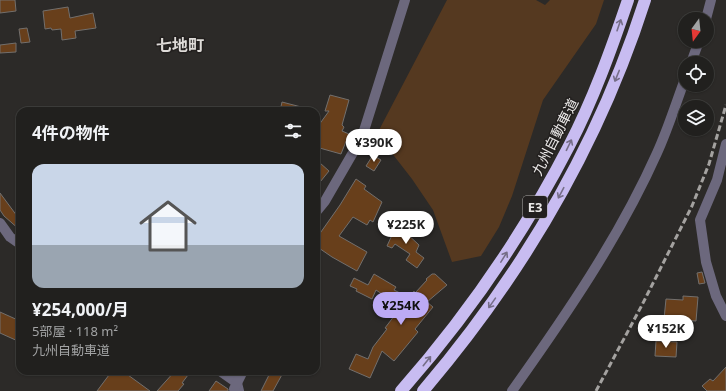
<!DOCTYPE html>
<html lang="ja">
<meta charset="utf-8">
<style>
body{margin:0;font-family:"Noto Sans","Noto Sans JP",sans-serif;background:#292827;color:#f1f3f6;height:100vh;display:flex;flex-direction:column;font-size:15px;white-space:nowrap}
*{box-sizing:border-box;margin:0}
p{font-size:13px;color:#a2a3a4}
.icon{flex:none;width:22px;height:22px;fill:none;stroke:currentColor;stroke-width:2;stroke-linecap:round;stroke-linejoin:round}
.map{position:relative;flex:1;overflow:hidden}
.drawer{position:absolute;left:16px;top:107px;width:304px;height:268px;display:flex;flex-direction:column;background:#21201e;border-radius:12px;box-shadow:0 1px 3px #0004,0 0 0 1px #3e3e3c}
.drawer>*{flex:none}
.needle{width:26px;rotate:195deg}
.tools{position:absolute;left:678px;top:12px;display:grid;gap:8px}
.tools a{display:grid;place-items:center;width:36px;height:36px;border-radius:50%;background:#21201e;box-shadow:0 1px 3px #0004,0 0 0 1px #3e3e3c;font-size:20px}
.price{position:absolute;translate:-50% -34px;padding:0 9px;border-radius:14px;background:#fff;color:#222;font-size:13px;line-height:26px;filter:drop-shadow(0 1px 2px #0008)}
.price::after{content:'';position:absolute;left:50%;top:24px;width:12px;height:9px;margin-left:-6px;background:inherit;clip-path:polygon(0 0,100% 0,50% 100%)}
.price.selected{background:#bcaaf5;color:#111}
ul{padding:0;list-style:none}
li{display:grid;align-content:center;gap:8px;height:212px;padding:0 16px}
li span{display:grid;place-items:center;height:124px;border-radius:12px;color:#555}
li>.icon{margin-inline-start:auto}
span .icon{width:72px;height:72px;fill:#fffc;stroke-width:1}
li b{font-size:17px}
h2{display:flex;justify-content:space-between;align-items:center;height:48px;padding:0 16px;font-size:17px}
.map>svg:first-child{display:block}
.green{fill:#553920}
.building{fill:#683f1b;stroke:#726f6d}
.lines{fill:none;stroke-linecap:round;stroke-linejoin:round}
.minor{stroke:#6c687d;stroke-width:10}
.highway{stroke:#c8bcf1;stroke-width:12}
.rail{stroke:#a4a2a0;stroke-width:3;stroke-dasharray:6 3;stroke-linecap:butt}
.oneway{stroke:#766e88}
.labels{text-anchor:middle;stroke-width:3;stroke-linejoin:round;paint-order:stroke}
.shield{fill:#23201f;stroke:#aeacab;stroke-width:1}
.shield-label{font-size:13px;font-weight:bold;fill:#eae8e7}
.street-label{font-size:14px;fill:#eae8e7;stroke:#23201f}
.quarter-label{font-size:16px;font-weight:bold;fill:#dedbd8;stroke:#23201f}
</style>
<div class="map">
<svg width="726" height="391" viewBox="0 0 726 391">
<rect width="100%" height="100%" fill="#2c2a28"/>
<path class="green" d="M 447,0 L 536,0 L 545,5 L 550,0 L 604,0 L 596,24 L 543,100 L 512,196 L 499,227 L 481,256 L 452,262 L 433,210 L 412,179 L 377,134 Z"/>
<g class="building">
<path d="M 0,0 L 15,0 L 16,11 L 0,13 Z"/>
<path d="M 68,7 L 70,18 L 93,13 L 96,28 L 75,31 L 76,38 L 62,40 L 61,29 L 52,30 L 51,28 L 45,29 L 43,11 Z"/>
<path d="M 27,28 L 30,42 L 21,43 L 19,29 Z"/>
<path d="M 16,43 L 16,52 L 0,53 L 0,45 Z"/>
<path d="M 330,95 L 349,100 L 342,125 L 344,127 L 342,131 L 349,134 L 341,154 L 316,147 L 316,129 L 329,111 L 325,111 Z"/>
<path d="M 282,102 L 305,108 L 305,111 L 280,111 Z"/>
<path d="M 373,155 L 381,160 L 374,171 L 366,166 Z"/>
<path d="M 320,163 L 329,171 L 316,187 L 316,168 Z"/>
<path d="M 356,179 L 366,186 L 364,189 L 382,202 L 373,222 L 370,220 L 367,225 L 353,217 L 339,236 L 367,252 L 357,271 L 332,257 L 316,246 L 316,239 L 340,205 Z"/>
<path d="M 0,193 L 20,220 L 20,230 L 4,216 L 0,210 Z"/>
<path d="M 398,222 L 406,226 L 403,230 L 419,245 L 416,252 L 424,258 L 417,268 L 406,260 L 410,254 L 395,244 L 392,248 L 387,246 Z"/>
<path d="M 702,272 L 705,283 L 699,284 L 697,273 Z"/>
<path d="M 374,274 L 396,287 L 394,290 L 400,293 L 394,302 L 376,290 L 372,299 L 356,291 L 357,289 L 350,286 L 354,278 L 368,285 Z"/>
<path d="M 432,274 L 435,274 L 447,285 L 427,302 L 433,307 L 415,329 L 418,332 L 394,361 L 382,351 L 370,378 L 349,369 L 356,354 L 368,359 L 373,347 L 387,329 L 385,328 L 401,307 L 394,302 L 404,295 L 409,298 L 414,291 L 415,293 L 427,280 L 426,279 Z"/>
<path d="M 683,296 L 698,297 L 696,321 L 664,319 L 666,299 L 683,300 Z"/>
<path d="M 0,312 L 20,321 L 20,342 L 0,333 Z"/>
<path d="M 656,341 L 677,342 L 676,357 L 655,356 Z"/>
<path d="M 726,367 L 726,391 L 707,391 L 702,386 L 710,379 L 713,381 Z"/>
<path d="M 112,371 L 131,371 L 128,375 L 150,391 L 97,391 Z"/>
<path d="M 175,371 L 191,371 L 182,383 L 184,384 L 178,391 L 157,391 Z"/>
<path d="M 271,371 L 284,371 L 273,391 L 261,391 Z"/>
<path d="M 216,381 L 228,389 L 228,391 L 209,391 Z"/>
</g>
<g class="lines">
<g class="minor">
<path d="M 706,19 L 711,0"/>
<path d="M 691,63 L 699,41"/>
<path d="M 726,144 L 717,180 L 700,220 L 706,262 L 716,296 L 726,316"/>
<path d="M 316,212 L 325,201 L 362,137 L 405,0"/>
<path d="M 0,223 L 10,237 L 20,244"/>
<path d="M 220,371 L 237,383 L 239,391"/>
<path d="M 234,389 L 243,371"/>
<path d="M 512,391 C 566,315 619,238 657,153 C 668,129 676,103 685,79"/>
</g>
<g class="highway">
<path d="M 401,391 C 467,316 523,235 569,146 C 593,100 611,50 628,0"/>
<path d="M 423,391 C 521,276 599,144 645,0"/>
</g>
<path class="rail" d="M 596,391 L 642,305 L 692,206 L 709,164 L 726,105"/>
</g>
<defs><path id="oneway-shaft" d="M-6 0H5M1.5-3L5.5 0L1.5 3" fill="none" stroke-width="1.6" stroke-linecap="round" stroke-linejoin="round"/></defs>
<g class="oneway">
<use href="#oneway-shaft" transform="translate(619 25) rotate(-71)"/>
<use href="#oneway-shaft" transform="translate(617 76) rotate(112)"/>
<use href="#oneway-shaft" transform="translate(569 145) rotate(-64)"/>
<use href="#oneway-shaft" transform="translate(561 193) rotate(118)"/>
<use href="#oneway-shaft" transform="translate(504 257) rotate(-58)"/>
<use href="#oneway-shaft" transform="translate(492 303) rotate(125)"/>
<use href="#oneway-shaft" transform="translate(427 361) rotate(-51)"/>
</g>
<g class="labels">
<rect class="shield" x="523" y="196" width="24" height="22" rx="3"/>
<g class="shield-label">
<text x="535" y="212">E3</text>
</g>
<g class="street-label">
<text transform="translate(555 137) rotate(-63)" y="5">九州自動車道</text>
</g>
<g class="quarter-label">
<text x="180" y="51">七地町</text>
</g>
</g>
</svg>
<div class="tools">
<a><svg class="needle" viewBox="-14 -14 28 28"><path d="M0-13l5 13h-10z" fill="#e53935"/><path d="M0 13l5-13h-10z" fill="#a2a3a4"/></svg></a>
<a><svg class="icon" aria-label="locate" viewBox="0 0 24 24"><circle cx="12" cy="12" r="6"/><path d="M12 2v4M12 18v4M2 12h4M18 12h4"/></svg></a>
<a><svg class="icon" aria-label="layers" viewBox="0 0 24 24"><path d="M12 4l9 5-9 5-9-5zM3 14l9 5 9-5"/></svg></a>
</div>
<b class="price" style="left:374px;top:163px">¥390K</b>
<b class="price" style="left:406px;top:245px">¥225K</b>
<b class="price selected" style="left:401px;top:326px">¥254K</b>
<b class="price" style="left:666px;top:349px">¥152K</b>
<section class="drawer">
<h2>4件の物件<svg class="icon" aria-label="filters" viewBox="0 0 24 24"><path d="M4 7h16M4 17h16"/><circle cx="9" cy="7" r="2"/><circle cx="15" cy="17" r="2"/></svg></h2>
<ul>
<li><span style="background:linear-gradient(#c9d6e8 65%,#9aa5b1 0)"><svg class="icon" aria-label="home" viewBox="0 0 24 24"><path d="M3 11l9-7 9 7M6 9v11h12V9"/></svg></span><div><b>¥254,000/月</b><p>5部屋 · 118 m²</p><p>九州自動車道</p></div></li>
</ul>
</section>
</div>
